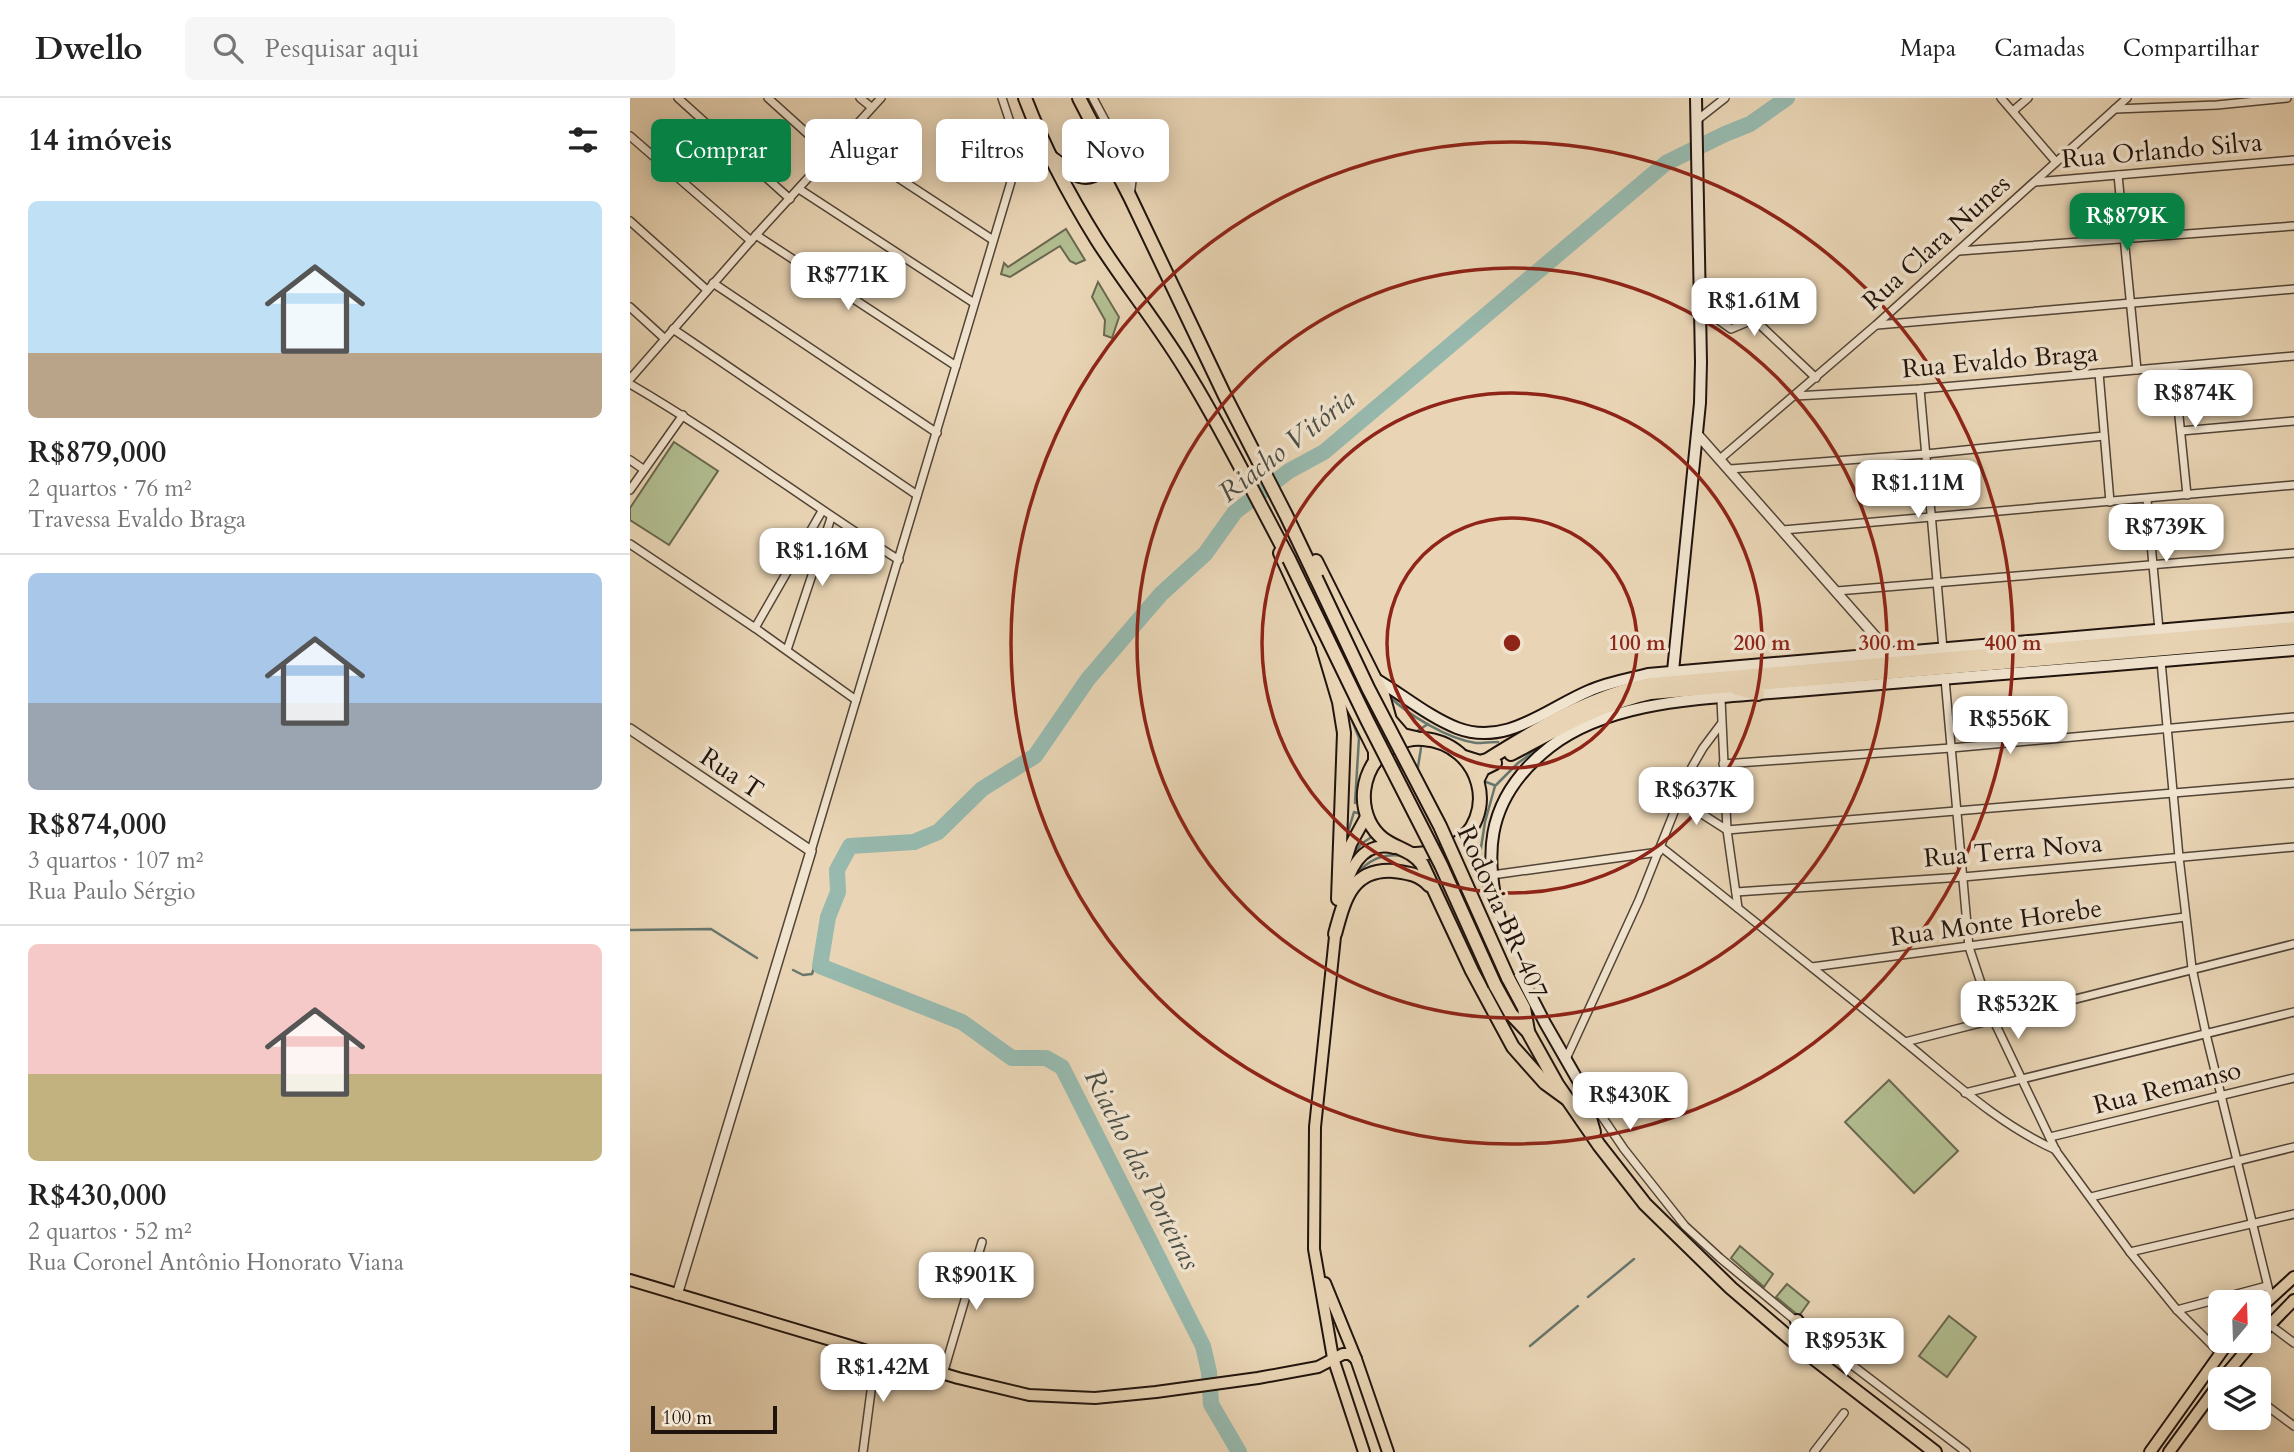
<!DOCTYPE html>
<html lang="pt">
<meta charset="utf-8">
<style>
body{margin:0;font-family:Cardo,serif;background:#f6f6f6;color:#222;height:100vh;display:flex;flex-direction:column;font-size:26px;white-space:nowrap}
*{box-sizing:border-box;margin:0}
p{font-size:23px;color:#767676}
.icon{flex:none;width:38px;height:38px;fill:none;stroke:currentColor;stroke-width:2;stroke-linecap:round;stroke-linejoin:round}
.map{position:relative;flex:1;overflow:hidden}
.details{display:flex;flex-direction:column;background:#fff;width:630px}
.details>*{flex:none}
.top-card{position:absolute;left:21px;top:21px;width:665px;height:63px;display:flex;gap:14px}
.needle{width:46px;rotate:19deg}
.fabs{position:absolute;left:1578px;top:1192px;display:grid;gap:14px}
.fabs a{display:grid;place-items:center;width:63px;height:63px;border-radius:10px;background:#fff;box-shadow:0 4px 18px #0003;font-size:35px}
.scale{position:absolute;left:21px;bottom:18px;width:126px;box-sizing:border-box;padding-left:7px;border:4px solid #20130d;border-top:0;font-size:19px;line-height:24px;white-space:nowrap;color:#20130d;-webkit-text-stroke:5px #f1e4cf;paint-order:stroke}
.price{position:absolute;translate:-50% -60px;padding:0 16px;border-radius:14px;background:#fff;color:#222;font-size:23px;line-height:46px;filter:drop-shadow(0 2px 4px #0008)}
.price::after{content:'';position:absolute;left:50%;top:42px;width:21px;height:16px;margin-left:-10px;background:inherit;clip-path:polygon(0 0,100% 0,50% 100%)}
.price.on{background:#0b8043;color:#fff}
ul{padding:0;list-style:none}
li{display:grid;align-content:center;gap:14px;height:371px;padding:0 28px}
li+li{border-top:2px solid #e0e0e0}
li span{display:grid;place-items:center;height:217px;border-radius:10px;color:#555}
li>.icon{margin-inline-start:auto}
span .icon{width:126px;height:126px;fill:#fffc;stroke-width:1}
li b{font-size:30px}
h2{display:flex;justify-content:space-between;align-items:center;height:84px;padding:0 28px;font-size:30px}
.chip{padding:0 24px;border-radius:10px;background:#fff;box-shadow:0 4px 18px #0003;font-size:24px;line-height:63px}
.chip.on{background:#0b8043;color:#fff}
header{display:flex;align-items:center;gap:42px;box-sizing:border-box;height:98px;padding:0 35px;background:#fff;border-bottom:2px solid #e0e0e0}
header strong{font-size:33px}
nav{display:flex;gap:38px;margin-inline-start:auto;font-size:24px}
.search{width:490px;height:63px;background:#f6f6f6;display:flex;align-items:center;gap:18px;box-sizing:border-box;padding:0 24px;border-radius:10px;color:#767676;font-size:26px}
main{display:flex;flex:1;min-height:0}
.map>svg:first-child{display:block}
.green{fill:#b2be91;stroke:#69684f;stroke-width:2}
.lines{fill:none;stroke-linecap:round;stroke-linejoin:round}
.stream{stroke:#67776e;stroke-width:2.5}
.river{stroke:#97b9ae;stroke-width:16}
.minor-casing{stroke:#524437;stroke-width:10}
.tertiary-casing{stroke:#524437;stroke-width:12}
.secondary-casing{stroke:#20130d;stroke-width:14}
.primary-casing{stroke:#20130d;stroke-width:14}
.trunk-casing{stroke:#20130d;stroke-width:16}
.minor{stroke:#f1e4cf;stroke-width:7}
.tertiary{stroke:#f1e4cf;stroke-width:9}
.secondary{stroke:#f1e4cf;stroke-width:10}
.primary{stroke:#e9d5b5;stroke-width:10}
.trunk{stroke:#e9d5b5;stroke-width:12}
.trunk-bridge-casing{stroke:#20130d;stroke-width:16;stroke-linecap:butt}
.trunk-bridge{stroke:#e9d5b5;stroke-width:12}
.ring{fill:none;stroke:#8f2418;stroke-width:3.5}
.labels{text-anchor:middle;stroke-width:7;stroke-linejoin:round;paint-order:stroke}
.street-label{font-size:26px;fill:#20130d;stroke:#f1e4cf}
.water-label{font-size:28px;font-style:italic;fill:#4a4d45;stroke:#f1e4cf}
.centre{fill:#8f2418;stroke:#f1e4cf;stroke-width:3.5}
.ring-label{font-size:21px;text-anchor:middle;font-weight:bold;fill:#8f2418;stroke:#f1e4cf;stroke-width:7;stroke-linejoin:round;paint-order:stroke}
</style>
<header>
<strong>Dwello</strong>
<div class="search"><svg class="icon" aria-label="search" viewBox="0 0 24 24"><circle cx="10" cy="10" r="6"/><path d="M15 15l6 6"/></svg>Pesquisar aqui</div>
<nav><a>Mapa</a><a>Camadas</a><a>Compartilhar</a></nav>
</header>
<main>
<section class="details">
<h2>14 imóveis<svg class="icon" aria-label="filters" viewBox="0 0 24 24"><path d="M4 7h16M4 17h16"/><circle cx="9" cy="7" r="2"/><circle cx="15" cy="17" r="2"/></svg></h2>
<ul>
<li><span style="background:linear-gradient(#bfe0f5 70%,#b9a48a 0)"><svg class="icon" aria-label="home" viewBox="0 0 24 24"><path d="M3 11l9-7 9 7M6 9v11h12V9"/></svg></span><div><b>R$879,000</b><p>2 quartos · 76 m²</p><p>Travessa Evaldo Braga</p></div></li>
<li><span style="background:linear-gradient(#a9c7e8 60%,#9aa5b1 0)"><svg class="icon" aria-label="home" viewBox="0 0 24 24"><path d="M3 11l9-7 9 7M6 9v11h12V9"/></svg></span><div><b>R$874,000</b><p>3 quartos · 107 m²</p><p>Rua Paulo Sérgio</p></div></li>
<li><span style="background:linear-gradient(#f6c9c9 60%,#c2b280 0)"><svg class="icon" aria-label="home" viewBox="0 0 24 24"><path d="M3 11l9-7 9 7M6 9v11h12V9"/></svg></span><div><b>R$430,000</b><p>2 quartos · 52 m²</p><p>Rua Coronel Antônio Honorato Viana</p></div></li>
</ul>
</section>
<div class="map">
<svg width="1664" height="1354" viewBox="0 0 1664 1354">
<rect width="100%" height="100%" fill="#e9d5b5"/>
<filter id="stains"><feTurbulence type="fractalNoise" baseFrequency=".00286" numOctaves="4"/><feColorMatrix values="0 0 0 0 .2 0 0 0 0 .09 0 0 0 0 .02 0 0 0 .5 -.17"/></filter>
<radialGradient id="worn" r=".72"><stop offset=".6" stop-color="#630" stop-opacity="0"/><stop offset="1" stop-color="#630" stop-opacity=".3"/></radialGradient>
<g class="green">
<path d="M 436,131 L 455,162 L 446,166 L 440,163 L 430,148 L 380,179 L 371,176 L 374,165 L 378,169 Z"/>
<path d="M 468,184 L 489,219 L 482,240 L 474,237 L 475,222 L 462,199 Z"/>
<path d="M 44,344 L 88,373 L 39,447 L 0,422 L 0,410 Z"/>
<path d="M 1259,982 L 1328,1053 L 1284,1095 L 1215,1024 Z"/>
<path d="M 1110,1148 L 1143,1176 L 1134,1189 L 1101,1160 Z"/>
<path d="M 1157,1186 L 1179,1204 L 1169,1218 L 1146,1199 Z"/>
<path d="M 1319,1218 L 1346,1239 L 1317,1279 L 1289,1258 Z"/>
</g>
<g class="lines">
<g class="stream">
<path d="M 759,598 C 778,617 818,641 846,645 C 853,645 861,644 868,644"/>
<path d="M 717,610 L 729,640 L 725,705"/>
<path d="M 784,635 L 798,626"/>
<path d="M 763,660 L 775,673"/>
<path d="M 787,675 L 791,650"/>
<path d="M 851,682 L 864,687"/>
<path d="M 718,734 L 724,714 L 731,716"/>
<path d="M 721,760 L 731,746 L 743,738"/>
<path d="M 725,778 C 738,762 752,755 773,758"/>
<path d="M 853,792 L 848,769 L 855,724 L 865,688 L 888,665 L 921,641"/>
<path d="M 0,832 L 81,831 L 127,860"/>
<path d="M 163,872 L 173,877 L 182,876 L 185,867 L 190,868"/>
<path d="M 958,1199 L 1004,1161"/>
<path d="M 900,1248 L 948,1208"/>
</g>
<path class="river" d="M 609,1354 L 581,1306 L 579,1274 L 573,1248 L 432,969 L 416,960 L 382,960 L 332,924 L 190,868 L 198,819 L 208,794 L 207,772 L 220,748 L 284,744 L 308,734 L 352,691 L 405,658 L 458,581 L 531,496 L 575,456 L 605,414 L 659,373 L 694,354 L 1036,65 L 1095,36 L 1120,26 L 1157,0"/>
<defs>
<g id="minor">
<path d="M 48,0 L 160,101"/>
<path d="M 138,0 L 200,56"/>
<path d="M 230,0 L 241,9"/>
<path d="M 463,0 L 503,75 L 500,98"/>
<path d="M 1371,0 L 1426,64"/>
<path d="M 1485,11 L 1587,7 L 1657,0"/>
<path d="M 1383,13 L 1398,0"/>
<path d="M 1067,22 L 1095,0"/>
<path d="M 0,38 L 121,143"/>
<path d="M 212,43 L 363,142"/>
<path d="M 1488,77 L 1507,272"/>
<path d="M 1405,84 L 1664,62"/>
<path d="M 169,91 L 344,205"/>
<path d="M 0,123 L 77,192"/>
<path d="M 126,137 L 326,268"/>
<path d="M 1329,153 L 1664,128"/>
<path d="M 83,185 L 307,335"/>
<path d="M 0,209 L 35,241"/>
<path d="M 1070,209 L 1101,231 L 1120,223 L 1128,225 L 1186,280"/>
<path d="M 1247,227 L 1664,191"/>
<path d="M 43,231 L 287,397"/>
<path d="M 1544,269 L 1557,397"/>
<path d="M 1469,275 L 1480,404"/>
<path d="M 0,281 L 126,137 L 251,0"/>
<path d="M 0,286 C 93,340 178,405 269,462"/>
<path d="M 1290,291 L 1313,551"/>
<path d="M 1165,298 L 1290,291 L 1664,258"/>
<path d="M 1551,333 L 1664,323"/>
<path d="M 1090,361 L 1246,227 L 1497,0"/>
<path d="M 0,362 L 13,371"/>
<path d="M 1100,371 L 1296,356 L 1474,338"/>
<path d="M 0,392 L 53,317"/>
<path d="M 1517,402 L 1529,532"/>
<path d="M 1153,432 L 1664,387"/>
<path d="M 0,446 L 125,530 L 226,602"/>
<path d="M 1207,493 L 1664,455"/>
<path d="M 125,530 L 192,413"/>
<path d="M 157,552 L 201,420"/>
<path d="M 1531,563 L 1549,759 L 1562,870 L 1576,936 L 1641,1201"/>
<path d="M 1315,581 L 1339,849 L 1363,921 L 1426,1053 L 1500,1154 L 1547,1212 L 1590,1255"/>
<path d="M 1091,601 L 1097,732 L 1108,810"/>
<path d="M 1093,666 L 1321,650 L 1664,619"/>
<path d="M 1050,702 L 1097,732 L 1664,685"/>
<path d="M 1031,749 C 1111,812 1190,876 1270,940 C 1321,981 1366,1025 1426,1052"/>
<path d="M 181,753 L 386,67 L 387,45 L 372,0"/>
<path d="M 862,777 L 1029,754"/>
<path d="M 1106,794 L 1333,779 L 1664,749"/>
<path d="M 1182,869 L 1555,819"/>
<path d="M 1275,944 L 1664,846"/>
<path d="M 936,961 L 1009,802 L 1062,669 L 1073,650 L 1091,626"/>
<path d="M 956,995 L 994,1051 L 1055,1128 L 1090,1160 L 1184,1238 L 1336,1354"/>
<path d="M 1335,995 L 1664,914"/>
<path d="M 1420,1039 L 1664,980"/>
<path d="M 1461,1099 L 1664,1049"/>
<path d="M 1500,1154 L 1664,1116"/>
<path d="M 1547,1212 L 1637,1188"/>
<path d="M 1640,1227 L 1664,1245"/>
<path d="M 313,1276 L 352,1144"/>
<path d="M 1629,1302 L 1664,1328"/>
<path d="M 233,1354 L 246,1255"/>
<path d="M 1184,1354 L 1214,1315"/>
</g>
<g id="tertiary">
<path d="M 1068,337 L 1260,555"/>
<path d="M 0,631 L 181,753 L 47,1197"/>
</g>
<g id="secondary">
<path d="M 1043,573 L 1070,305 L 1071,264 L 1066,0"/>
<path d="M 744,580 C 772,596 797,618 827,630 C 877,649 917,610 961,592 C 979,584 999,581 1018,576 L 1664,520"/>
<path d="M 875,839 C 852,762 852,702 920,649 C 982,601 1078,601 1153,594 C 1206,590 1259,585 1311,581 C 1429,572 1546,562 1664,552"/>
<path d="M 882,861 L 915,925 L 950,986"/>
</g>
<g id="primary">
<path d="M 713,771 L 721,746 L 737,717"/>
<path d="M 711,802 C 718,776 730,741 764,750"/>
<path d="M 706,829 L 685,1029 L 684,1151 L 703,1260 L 734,1354"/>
<path d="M 0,1182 L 328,1280 L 399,1297 L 465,1300 L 526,1294 L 628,1280 L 688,1269 L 713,1256 L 720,1256 L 726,1261"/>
<path d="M 695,1185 L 726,1261 L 758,1354"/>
<path d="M 1629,1211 L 1664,1179"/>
<path d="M 1629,1238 L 1664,1202"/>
<path d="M 1592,1281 L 1625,1242"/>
<path d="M 1520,1354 L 1600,1242"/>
<path d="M 1539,1354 L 1591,1283"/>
</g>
<g id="trunk">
<path d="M 395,0 C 414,50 439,97 467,142 C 497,189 532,231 560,279 C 596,338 626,400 659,461"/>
<path d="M 449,0 L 500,99 L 594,296 L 656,417 L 686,480"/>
<path d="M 422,60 C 438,71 452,88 470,73 L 475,61 L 475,50"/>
<path d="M 650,455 L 697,557"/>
<path d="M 686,463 L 753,597 L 760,622 L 773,637 L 786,640"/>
<path d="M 693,550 L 709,604 L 714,635 L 708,801"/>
<path d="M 708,579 L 745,653 L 745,664"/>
<path d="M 1107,591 L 1128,596"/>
<path d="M 881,656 C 927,632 970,606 1021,595 L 1664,540"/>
<path d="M 834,659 L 850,664 L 857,662 C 910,629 961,598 1022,586 L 1664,530"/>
<path d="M 848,681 L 853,671 L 865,665"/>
<path d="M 836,736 L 833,753 L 835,767 L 885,868"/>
<path d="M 784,756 C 797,755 810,755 821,749 C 872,719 851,645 793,641 C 775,639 757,649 746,662 C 733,680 730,703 739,723 C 753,752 777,746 792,766 L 842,873 L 883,949 L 915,985 L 937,1001"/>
<path d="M 705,836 C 714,803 721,770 764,773 C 778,775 789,776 799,787"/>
<path d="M 878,880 L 894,910 L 898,933"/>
<path d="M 865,887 L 881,916 L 898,934 L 927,986 L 969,1047 L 1015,1106 L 1101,1190 L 1177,1255 L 1305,1354"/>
<path d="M 950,986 L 964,1034"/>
<path d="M 1167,1223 L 1173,1234 L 1177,1255"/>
</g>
</defs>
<use href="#minor" class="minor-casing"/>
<use href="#tertiary" class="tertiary-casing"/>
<use href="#secondary" class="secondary-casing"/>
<use href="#primary" class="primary-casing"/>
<use href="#trunk" class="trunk-casing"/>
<use href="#minor" class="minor"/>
<use href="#tertiary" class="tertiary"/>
<use href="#secondary" class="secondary"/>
<use href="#primary" class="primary"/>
<use href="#trunk" class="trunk"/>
<defs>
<g id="trunk-bridge">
<path d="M 659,461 L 737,622 L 811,767 L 865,887"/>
<path d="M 686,480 L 738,590 L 810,728 L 878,880"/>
</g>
</defs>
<use href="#trunk-bridge" class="trunk-bridge-casing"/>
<use href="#trunk-bridge" class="trunk-bridge"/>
</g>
<g class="ring">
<circle cx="882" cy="545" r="125"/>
<circle cx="882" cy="545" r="250"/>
<circle cx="882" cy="545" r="375"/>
<circle cx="882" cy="545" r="501"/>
</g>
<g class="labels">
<g class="street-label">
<text transform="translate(1532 52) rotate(-5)" y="9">Rua Orlando Silva</text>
<text transform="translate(1306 144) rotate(-42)" y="9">Rua Clara Nunes</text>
<text transform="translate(1370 262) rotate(-5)" y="9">Rua Evaldo Braga</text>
<text transform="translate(102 675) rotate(34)" y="9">Rua T</text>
<text transform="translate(1383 752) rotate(-5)" y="9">Rua Terra Nova</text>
<text transform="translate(873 814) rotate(66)" y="9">Rodovia BR-407</text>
<text transform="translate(1366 824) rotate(-8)" y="9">Rua Monte Horebe</text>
<text transform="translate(1537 989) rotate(-14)" y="9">Rua Remanso</text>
</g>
<g class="water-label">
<text transform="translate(656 347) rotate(-38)" y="10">Riacho Vitória</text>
<text transform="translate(513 1071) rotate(63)" y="10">Riacho das Porteiras</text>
</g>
</g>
<circle cx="882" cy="545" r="10" class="centre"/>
<g class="ring-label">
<text x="1007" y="552">100 m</text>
<text x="1132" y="552">200 m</text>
<text x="1257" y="552">300 m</text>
<text x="1383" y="552">400 m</text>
</g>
<rect width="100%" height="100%" filter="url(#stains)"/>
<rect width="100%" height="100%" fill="url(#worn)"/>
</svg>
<div class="fabs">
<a><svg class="needle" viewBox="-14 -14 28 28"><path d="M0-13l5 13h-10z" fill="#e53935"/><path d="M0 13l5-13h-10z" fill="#767676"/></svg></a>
<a><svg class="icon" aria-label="layers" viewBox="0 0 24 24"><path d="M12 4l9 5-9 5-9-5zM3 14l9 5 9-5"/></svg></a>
</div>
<div class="scale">100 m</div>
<b class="price on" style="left:1497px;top:155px">R$879K</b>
<b class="price" style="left:218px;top:214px">R$771K</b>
<b class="price" style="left:1124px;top:240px">R$1.61M</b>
<b class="price" style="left:1565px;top:332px">R$874K</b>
<b class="price" style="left:1288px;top:422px">R$1.11M</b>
<b class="price" style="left:1536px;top:466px">R$739K</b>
<b class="price" style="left:192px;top:490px">R$1.16M</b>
<b class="price" style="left:1380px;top:658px">R$556K</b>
<b class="price" style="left:1066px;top:729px">R$637K</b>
<b class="price" style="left:1388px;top:943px">R$532K</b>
<b class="price" style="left:1000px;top:1034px">R$430K</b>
<b class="price" style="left:346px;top:1214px">R$901K</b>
<b class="price" style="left:1216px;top:1280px">R$953K</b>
<b class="price" style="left:253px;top:1306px">R$1.42M</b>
<div class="top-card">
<a class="chip on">Comprar</a>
<a class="chip">Alugar</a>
<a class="chip">Filtros</a>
<a class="chip">Novo</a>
</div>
</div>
</main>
